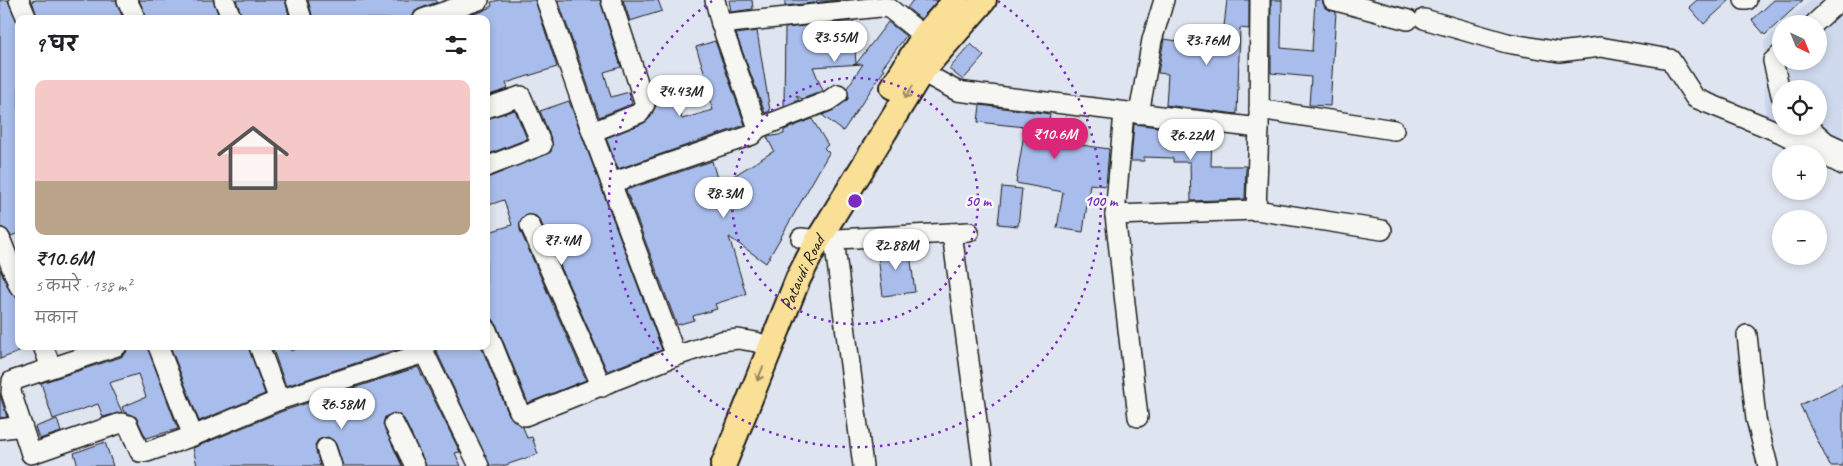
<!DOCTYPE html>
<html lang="hi">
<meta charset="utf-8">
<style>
body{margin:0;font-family:Caveat,"Playpen Sans Deva",sans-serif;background:#f2f2f2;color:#202124;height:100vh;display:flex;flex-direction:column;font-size:19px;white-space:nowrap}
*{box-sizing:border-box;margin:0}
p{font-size:16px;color:#757577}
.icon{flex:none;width:28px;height:28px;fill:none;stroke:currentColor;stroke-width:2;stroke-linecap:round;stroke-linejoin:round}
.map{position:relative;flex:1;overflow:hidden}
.sheet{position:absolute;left:15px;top:15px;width:475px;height:335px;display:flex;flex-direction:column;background:#fff;border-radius:10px;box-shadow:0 2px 8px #0003}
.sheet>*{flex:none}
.needle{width:32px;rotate:137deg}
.fabs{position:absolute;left:1772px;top:15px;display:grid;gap:10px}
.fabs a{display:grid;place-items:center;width:55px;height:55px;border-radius:50%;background:#fff;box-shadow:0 2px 8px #0003;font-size:25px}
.price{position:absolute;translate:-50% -42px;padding:0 11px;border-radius:18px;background:#fff;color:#222;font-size:16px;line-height:32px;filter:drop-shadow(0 1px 2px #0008)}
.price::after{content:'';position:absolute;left:50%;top:30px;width:15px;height:11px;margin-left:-8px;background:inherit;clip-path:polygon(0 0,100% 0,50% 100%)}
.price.selected{background:#db2777;color:#fff}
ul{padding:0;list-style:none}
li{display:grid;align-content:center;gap:10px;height:265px;padding:0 20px}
li span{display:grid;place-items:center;height:155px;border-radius:10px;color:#555}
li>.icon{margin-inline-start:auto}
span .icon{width:90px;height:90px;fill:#fffc;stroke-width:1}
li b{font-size:21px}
h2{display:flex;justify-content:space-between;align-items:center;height:60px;padding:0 20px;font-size:21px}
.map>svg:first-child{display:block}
.built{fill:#ced9ee;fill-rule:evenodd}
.building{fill:#a8bdeb;stroke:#1c1c1c}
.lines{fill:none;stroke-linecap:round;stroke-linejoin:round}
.minor-casing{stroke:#1c1c1c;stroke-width:22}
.major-casing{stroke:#1c1c1c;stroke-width:28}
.minor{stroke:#f6f6f2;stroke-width:19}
.major{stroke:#fadf96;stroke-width:24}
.oneway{stroke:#96875f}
.ring{fill:none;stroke:#7b2cbf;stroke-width:2.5;stroke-dasharray:2.5 5}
.labels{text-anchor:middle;stroke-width:5;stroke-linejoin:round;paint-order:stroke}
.street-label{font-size:18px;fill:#1c1c1c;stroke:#f6f6f2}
.centre{fill:#7b2cbf;stroke:#f6f6f2;stroke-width:2.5}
.ring-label{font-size:15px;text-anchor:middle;font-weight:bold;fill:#7b2cbf;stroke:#f6f6f2;stroke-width:5;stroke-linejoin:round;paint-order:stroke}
</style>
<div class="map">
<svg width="1843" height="466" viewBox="0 0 1843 466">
<rect width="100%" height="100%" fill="#dfe5f0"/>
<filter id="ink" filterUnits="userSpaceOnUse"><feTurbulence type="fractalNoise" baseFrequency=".02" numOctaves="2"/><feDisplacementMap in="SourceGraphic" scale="10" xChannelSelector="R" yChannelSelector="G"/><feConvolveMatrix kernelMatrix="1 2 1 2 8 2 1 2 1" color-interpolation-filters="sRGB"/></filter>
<g filter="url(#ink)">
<path class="built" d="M 1811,0 L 1843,0 L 1843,167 L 1765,119 L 1764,41 L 1781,26 L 1781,61 L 1819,61 L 1819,24 L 1784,24 ZM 1781,89 L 1819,89 L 1819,126 L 1781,126 Z"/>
<g class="building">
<path d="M 0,0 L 8,0 L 19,26 L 19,233 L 11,236 L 7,230 L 0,227 Z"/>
<path d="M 36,0 L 116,0 L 123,19 L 38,19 L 32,1 Z"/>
<path d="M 139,0 L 213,0 L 220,19 L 147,19 Z"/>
<path d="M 236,0 L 285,0 L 290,19 L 243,19 Z"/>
<path d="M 308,0 L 436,0 L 437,2 L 419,9 L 414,12 L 412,19 L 313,19 Z"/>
<path d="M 499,0 L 535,0 L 557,67 L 506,83 L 508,89 L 486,96 L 486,19 L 461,18 L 483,11 L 492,6 L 491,2 Z"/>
<path d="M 558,0 L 600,0 L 621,67 L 604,72 L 611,97 L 629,92 L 632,104 L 599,117 Z"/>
<path d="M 623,0 L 658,0 L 662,11 L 630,21 Z"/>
<path d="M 729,0 L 752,0 L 753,9 L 731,12 Z"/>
<path d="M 785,0 L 840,0 L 785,6 Z"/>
<path d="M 913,0 L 938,0 L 921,19 L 907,8 Z"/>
<path d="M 1227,0 L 1249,0 L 1249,29 L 1240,28 L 1237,114 L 1166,105 L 1168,74 L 1158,73 L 1164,39 L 1198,44 L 1198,34 L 1223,35 Z"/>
<path d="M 1271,0 L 1282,0 L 1281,48 L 1312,51 L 1315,0 L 1322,0 L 1325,8 L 1336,12 L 1330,106 L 1309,105 L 1311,77 L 1271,73 Z"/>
<path d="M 1697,0 L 1730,0 L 1704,24 L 1689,7 Z"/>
<path d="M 1774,0 L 1803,0 L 1765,35 L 1752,20 Z"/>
<path d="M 853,21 L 856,64 L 888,22 L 906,36 L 882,68 L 885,69 L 843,131 L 822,115 L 834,110 L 848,99 L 847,88 L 863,64 L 813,67 L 823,91 L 802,99 L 796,95 L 799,100 L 784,106 L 785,28 Z"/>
<path d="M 757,31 L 770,111 L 765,113 L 736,34 Z"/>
<path d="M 715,41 L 745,125 L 618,169 L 606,138 L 644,123 L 650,118 L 656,105 L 650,82 L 669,76 L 682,119 L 713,110 L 707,93 L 711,92 L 696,47 Z"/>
<path d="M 971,44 L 984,56 L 963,80 L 949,69 Z"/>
<path d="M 569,101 L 662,350 L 607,371 L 540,220 L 536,216 L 526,215 L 521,219 L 520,230 L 586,380 L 528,403 L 496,324 L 493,319 L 486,317 L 486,233 L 512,225 L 504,200 L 486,206 L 486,178 L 551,152 L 552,141 L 540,111 Z"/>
<path d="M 980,105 L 1050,114 L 1049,122 L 1084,128 L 1081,145 L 1109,149 L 1106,186 L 1090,184 L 1083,232 L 1057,228 L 1063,192 L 1016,183 L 1025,127 L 978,122 Z"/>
<path d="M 515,110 L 527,139 L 486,155 L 486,119 Z"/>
<path d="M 812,119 L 828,145 L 824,148 L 829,153 L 766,263 L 729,237 L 746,294 L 715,304 L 717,309 L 693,316 L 694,320 L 677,325 L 626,190 L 712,161 L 719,185 L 774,151 L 767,137 L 784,134 L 784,130 Z"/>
<path d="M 1134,124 L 1212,134 L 1211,166 L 1246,166 L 1245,199 L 1191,201 L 1190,162 L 1173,162 L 1173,158 L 1144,157 L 1144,161 L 1131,161 Z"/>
<path d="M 1002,187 L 1022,189 L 1018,226 L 998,224 Z"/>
<path d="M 909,246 L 915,292 L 883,296 L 877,248 Z"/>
<path d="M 0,269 L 9,290 L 16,297 L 19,303 L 19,352 L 0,359 Z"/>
<path d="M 128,346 L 147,346 L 178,429 L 146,438 L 136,417 L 124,412 L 122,407 L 146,397 L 138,374 L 109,383 L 122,412 L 103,417 L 98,404 L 53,419 L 41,383 L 121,357 L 126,353 Z"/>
<path d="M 170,346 L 248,346 L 265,394 L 199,421 Z"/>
<path d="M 284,346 L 289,346 L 291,351 L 303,346 L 408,346 L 286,386 L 273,350 Z"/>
<path d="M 434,346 L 481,346 L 509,415 L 523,427 L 527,438 L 532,437 L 538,454 L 503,466 L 490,466 Z"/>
<path d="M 418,367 L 460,452 L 455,453 L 461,466 L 426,466 L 404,419 L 394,413 L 385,417 L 383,424 L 402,466 L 343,466 L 336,444 L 328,437 L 318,440 L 315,445 L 320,466 L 197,466 L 193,448 L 283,411 Z"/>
<path d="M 1843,384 L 1843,466 L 1830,466 L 1800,405 Z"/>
<path d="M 0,393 L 0,395 L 7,417 L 0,418 Z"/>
<path d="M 57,419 L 61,432 L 39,439 L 35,427 Z"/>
<path d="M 105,442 L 113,466 L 78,466 L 74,453 Z"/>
</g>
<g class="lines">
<defs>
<g id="minor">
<path d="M 19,0 L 27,19"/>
<path d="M 127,0 L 136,19"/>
<path d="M 224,0 L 232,19"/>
<path d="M 296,0 L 302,19"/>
<path d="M 546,0 L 592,132 L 676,356"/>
<path d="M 715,0 L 721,24 L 757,125 L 761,127 L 828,101 L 838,94"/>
<path d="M 1333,0 L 1408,20"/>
<path d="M 1744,0 L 1747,0"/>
<path d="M 423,19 L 479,0"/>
<path d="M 1424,19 L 1507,43 L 1559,52 L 1600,47 L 1670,59 L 1695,98 L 1781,133 L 1843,165"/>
<path d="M 721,24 L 880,7 L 889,8 L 934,44"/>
<path d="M 1814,24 L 1840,0"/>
<path d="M 1781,54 L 1773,61 L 1781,95"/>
<path d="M 909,65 L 957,91 L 1259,128"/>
<path d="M 486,108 L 521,96 L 542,145 L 486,167"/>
<path d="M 1259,109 L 1394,130"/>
<path d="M 1124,112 L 1115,215 L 1138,417"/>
<path d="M 1139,114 L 1152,40 L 1164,0"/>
<path d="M 1808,126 L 1826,142 L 1843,150"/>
<path d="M 592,132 L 640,113 L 645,104 L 611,0"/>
<path d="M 611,183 L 752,135 L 759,127"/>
<path d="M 1256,210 L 1259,128 L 1260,0"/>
<path d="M 1115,215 L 1256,210 L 1382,230"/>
<path d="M 530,225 L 602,387"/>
<path d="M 952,233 L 983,466"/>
<path d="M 0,238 L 19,286"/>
<path d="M 801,238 L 818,240 L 969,232"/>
<path d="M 834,239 L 863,466"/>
<path d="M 486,328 L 519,411 L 525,416 L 676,356 L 721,341 L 738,339 L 756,342 L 771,348"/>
<path d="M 1747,335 L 1756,419 L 1768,466"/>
<path d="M 43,346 L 51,367"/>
<path d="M 117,346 L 12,381 L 11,392 L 31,454 L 121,423 L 128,425 L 140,452 L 147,452 L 193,436"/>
<path d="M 158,346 L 193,436 L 279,400 L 424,353"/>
<path d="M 259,346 L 279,400"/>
<path d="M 421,346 L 479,466"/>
<path d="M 394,424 L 415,466"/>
<path d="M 0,429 L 22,426"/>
<path d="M 326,448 L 332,466"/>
</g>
<g id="major">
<path d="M 893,87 L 924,36 L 956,0"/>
<path id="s1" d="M 723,466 L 798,279 L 818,240 L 922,71 L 984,0"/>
</g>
</defs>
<use href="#minor" class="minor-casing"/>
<use href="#major" class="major-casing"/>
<use href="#minor" class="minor"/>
<use href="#major" class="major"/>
</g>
<defs><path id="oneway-shaft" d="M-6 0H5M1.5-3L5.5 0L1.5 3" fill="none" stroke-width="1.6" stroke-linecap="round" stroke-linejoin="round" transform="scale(1.25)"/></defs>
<g class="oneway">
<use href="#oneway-shaft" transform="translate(909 92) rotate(122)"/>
<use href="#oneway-shaft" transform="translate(760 374) rotate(112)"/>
</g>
</g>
<g class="ring">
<circle cx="855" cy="201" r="123"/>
<path d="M998 1A246 246 0 1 1 712 1"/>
</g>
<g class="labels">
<g class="street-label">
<text dy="6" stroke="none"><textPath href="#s1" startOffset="209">Pataudi Road</textPath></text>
</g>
</g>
<circle cx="855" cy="201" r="8" class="centre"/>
<g class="ring-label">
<text x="978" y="206">50 m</text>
<text x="1101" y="206">100 m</text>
</g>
</svg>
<div class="fabs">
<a><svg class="needle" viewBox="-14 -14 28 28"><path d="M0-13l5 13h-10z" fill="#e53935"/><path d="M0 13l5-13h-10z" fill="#757577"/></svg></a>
<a><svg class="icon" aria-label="locate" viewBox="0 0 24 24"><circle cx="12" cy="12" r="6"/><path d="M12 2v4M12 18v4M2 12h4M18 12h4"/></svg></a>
<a>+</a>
<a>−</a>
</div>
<b class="price" style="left:835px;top:63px">₹3.55M</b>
<b class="price" style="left:1207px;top:66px">₹3.76M</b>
<b class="price" style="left:680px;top:117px">₹4.43M</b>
<b class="price selected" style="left:1055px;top:160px">₹10.6M</b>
<b class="price" style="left:1191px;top:161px">₹6.22M</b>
<b class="price" style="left:724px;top:219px">₹8.3M</b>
<b class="price" style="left:562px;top:266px">₹7.4M</b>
<b class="price" style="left:896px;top:271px">₹2.88M</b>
<b class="price" style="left:342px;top:430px">₹6.58M</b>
<section class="sheet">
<h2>9 घर<svg class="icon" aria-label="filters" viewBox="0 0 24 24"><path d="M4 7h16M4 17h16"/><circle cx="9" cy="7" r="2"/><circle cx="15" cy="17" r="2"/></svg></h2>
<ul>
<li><span style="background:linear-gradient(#f6c9c9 65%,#b9a48a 0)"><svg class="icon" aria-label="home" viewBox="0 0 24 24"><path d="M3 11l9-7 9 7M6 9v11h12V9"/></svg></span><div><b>₹10.6M</b><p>5 कमरे · 138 m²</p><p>मकान</p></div></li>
</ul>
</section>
</div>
